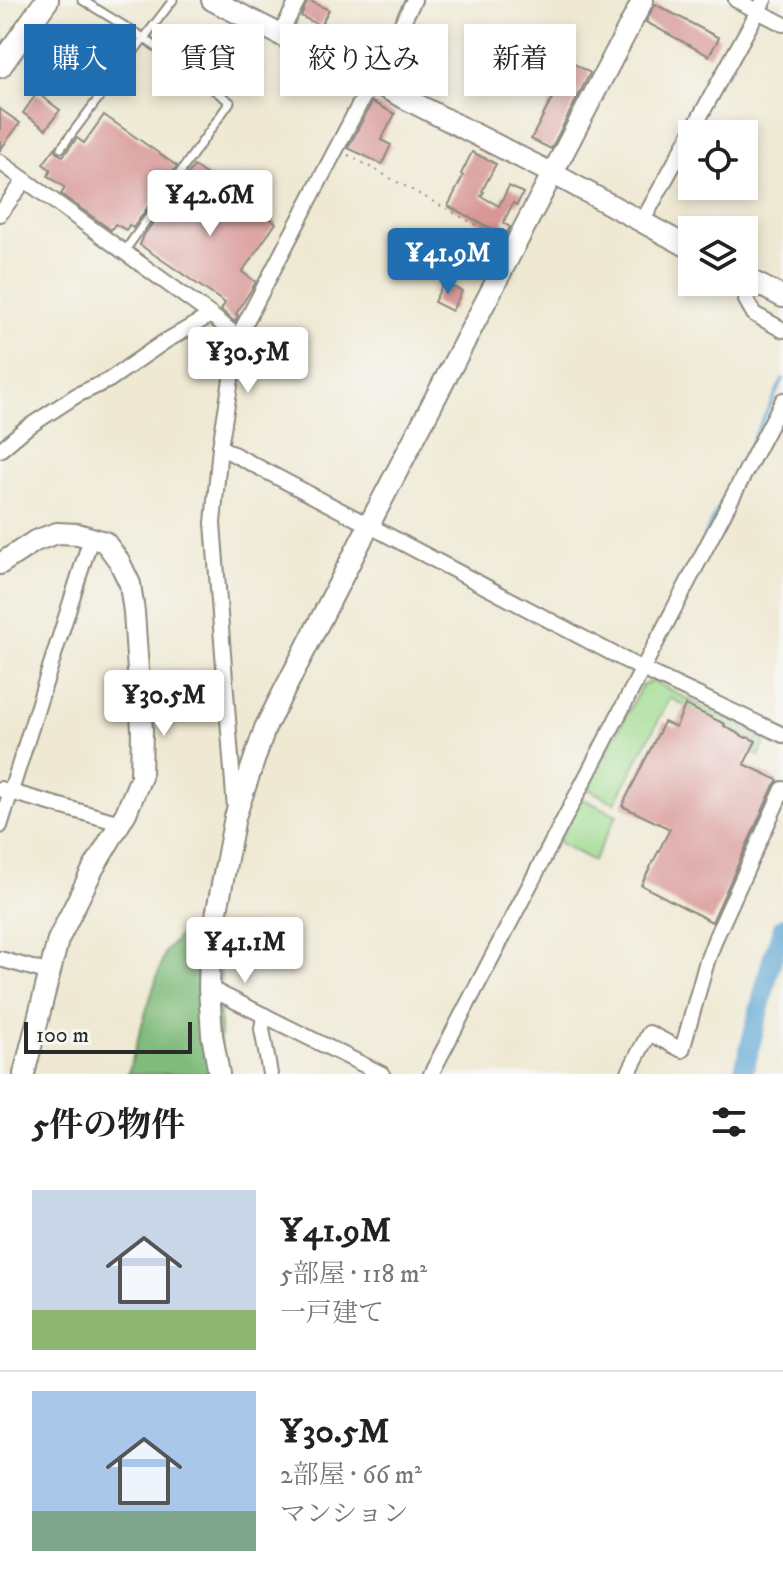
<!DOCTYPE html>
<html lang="ja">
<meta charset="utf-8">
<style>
body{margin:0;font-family:"IM FELL DW Pica","Noto Serif JP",serif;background:#f6f6f6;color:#222;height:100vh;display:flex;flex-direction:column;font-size:30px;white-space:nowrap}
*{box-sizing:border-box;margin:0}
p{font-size:26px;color:#767676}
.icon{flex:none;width:44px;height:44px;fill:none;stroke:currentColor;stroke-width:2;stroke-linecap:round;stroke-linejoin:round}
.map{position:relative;height:1074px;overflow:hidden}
.details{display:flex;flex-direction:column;background:#fff;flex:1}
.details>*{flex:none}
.hud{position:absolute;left:24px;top:24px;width:736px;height:72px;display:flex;gap:16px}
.fabs{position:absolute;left:678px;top:120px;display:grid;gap:16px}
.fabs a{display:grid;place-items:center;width:80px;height:80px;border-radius:0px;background:#fff;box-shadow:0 4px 12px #0003;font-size:40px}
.scale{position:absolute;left:24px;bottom:20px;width:168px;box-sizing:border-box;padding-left:8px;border:4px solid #2b2b2b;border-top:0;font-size:22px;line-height:28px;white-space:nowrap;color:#2b2b2b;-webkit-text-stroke:6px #f6f6f2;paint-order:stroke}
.price{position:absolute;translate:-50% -68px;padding:0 18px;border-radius:8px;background:#fff;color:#222;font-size:26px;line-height:52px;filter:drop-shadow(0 2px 4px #0008)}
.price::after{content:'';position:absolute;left:50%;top:48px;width:24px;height:18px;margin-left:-12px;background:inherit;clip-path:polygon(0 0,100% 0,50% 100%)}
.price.selected{background:#1f6fb2;color:#fff}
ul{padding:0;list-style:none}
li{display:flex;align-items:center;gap:24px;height:200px;padding:0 32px}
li+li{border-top:2px solid #e0e0e0}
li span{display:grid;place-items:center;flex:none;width:224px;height:160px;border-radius:0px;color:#555}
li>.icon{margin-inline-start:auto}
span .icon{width:96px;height:96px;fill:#fffc;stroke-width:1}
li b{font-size:34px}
h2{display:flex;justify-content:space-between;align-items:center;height:96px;padding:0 32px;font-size:34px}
.tag{padding:0 28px;border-radius:0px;background:#fff;box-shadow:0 4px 12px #0003;font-size:28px;line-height:72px}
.tag.selected{background:#1f6fb2;color:#fff}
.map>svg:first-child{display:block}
.green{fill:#9fdb8f;stroke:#65835d;stroke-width:2}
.forest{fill:#7fbb7a;stroke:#557352;stroke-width:2}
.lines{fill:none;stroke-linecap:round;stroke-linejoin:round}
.stream{stroke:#59a3d1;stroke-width:3}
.river{stroke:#59a3d1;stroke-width:20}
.building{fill:#d89695}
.lane-casing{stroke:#8d8a7f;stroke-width:11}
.street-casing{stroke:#8d8a7f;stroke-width:18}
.secondary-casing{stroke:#8d8a7f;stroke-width:24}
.primary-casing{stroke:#8d8a7f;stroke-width:26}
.path{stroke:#8d8a7f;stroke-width:2;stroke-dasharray:2 6;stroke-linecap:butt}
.lane{stroke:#fff;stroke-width:7}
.street{stroke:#fff;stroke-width:14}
.secondary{stroke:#fff;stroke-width:20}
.primary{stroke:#fff;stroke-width:22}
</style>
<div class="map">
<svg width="783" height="1074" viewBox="0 0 783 1074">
<rect width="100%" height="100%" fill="#f6f6f2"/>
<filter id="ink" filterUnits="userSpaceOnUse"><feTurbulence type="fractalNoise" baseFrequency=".0125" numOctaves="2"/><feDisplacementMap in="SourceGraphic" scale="16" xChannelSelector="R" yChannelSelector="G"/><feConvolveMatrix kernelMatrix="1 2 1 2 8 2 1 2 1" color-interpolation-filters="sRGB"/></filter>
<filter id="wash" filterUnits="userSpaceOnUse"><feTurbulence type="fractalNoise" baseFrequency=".006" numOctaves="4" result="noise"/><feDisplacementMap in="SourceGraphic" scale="32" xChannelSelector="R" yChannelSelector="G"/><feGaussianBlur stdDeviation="1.8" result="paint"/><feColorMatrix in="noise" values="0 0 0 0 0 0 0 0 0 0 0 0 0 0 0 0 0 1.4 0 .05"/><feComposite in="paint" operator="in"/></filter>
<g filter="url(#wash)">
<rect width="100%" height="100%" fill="#efe9d3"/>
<g class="green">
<path d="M 653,681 L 766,740 L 759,756 L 752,752 L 757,741 L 670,698 L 615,803 L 588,789 L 642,685 Z"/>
<path d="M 581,798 L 617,815 L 593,861 L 558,842 Z"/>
</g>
<path class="forest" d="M 186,928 C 196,931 205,932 214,938 L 221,964 L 219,1074 L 128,1074 L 143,1021 L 165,952 Z"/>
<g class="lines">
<path class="stream" d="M 705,535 L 783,379"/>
<path class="river" d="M 743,1074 L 772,959 L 783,927"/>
</g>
<g id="blocks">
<g class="building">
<path d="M 308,0 L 329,10 L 320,26 L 301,16 Z"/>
<path d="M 655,4 L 719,38 L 709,56 L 646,22 Z"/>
<path d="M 571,62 L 590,73 L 551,149 L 531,139 Z"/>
<path d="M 37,93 L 60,110 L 46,129 L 23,113 Z"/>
<path d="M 372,102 L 395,114 L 381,140 L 391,145 L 382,164 L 348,148 Z"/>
<path d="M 0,109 L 20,123 L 0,150 Z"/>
<path d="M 104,115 L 177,166 L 133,228 L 129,225 L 126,230 L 115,224 L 111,230 L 61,194 L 65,188 L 48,176 L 51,170 L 43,164 L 55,148 L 57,153 L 63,156 L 77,138 L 84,143 Z"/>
<path d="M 472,152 L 496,164 L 482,191 L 484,192 L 481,196 L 499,206 L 509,186 L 523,193 L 517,205 L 513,203 L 503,223 L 510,227 L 505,236 L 448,206 L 463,176 L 461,174 Z"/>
<path d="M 194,166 L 276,223 L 242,272 L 256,282 L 236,314 L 238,316 L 235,322 L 221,310 L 225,303 L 140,245 L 144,235 Z"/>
<path d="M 444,282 L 462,291 L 452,311 L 434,302 Z"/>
<path d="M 685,705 L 725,724 L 724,726 L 746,738 L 747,737 L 756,741 L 744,764 L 778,780 L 774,785 L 712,922 L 641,885 L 670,829 L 622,806 L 664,722 L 676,727 Z"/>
</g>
</g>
</g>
<g filter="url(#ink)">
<use href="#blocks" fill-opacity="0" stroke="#8d8a7f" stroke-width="2"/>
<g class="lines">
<defs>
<g id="lane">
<path d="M 82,0 L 144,38 L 173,0"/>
<path d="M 61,148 L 144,38 L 195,76 L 227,33"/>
<path d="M 124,252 L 230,102 L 195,76"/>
</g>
<g id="street">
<path d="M 736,0 L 783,24"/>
<path d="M 280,34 L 298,0"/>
<path d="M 0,162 L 211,315 L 238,337"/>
<path d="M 0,214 L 25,180"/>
<path d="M 642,222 L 764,0"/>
<path d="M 752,281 L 746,300 L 754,314 L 783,330"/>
<path d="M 220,447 L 642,669 L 783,735"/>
<path d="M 0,450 L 25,429 L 77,395 L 109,380 L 164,342 L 211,315"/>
<path d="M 0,789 L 120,823"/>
<path d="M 235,810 L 213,523 L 220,447 L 238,337 L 414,0"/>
<path d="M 0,826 L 91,538"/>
<path d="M 0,959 L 50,973"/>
<path d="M 209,988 L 382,1074"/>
<path d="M 264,1015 L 262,1029 L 270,1074"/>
<path d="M 431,1074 L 783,400"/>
<path d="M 628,1074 L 649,1033 L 682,1050 L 707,961 L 716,937 L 783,789"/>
</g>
<g id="secondary">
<path d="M 212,0 L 563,179 L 692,249"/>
<path d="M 744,277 L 783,297"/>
<path d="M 0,564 L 35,541 L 57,533 L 78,534 L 105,542 L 119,561 L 130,584 L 134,612 L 142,730 L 141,777 L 126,813 L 93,869 L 58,940 L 24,1074"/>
<path d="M 219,1074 L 212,1035 L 209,988 L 210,947 L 235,817 L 265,728 L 369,525 L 643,0"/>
</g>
<path id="primary" d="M 0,66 L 47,0"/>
</defs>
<use href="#lane" class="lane-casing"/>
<use href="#street" class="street-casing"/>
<use href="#secondary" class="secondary-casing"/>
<use href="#primary" class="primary-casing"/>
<path class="path" d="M 348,155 L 500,238"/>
<use href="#lane" class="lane"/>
<use href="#street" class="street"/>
<use href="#secondary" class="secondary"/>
<use href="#primary" class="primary"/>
</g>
</g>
</svg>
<div class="fabs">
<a><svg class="icon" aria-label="locate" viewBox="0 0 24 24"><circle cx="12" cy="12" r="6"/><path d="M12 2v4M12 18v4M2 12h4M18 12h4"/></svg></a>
<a><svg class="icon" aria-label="layers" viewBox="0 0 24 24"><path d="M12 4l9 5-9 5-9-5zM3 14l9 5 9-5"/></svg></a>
</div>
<div class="scale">100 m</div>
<b class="price" style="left:210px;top:238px">¥42.6M</b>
<b class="price selected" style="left:448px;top:296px">¥41.9M</b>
<b class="price" style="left:248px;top:395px">¥30.5M</b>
<b class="price" style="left:164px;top:738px">¥30.5M</b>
<b class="price" style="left:245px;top:985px">¥41.1M</b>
<div class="hud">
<a class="tag selected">購入</a>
<a class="tag">賃貸</a>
<a class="tag">絞り込み</a>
<a class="tag">新着</a>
</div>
</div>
<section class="details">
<h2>5件の物件<svg class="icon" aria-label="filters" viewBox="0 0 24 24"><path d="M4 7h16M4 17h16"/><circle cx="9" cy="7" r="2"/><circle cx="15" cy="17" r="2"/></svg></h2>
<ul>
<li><span style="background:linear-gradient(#c9d6e8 75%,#8fb573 0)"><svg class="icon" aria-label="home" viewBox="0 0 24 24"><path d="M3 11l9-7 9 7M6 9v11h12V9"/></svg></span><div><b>¥41.9M</b><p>5部屋 · 118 m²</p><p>一戸建て</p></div></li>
<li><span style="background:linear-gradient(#a9c7e8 75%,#7fa58c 0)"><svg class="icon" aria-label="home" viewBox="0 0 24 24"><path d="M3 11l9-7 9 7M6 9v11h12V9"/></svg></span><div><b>¥30.5M</b><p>2部屋 · 66 m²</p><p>マンション</p></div></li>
</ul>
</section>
